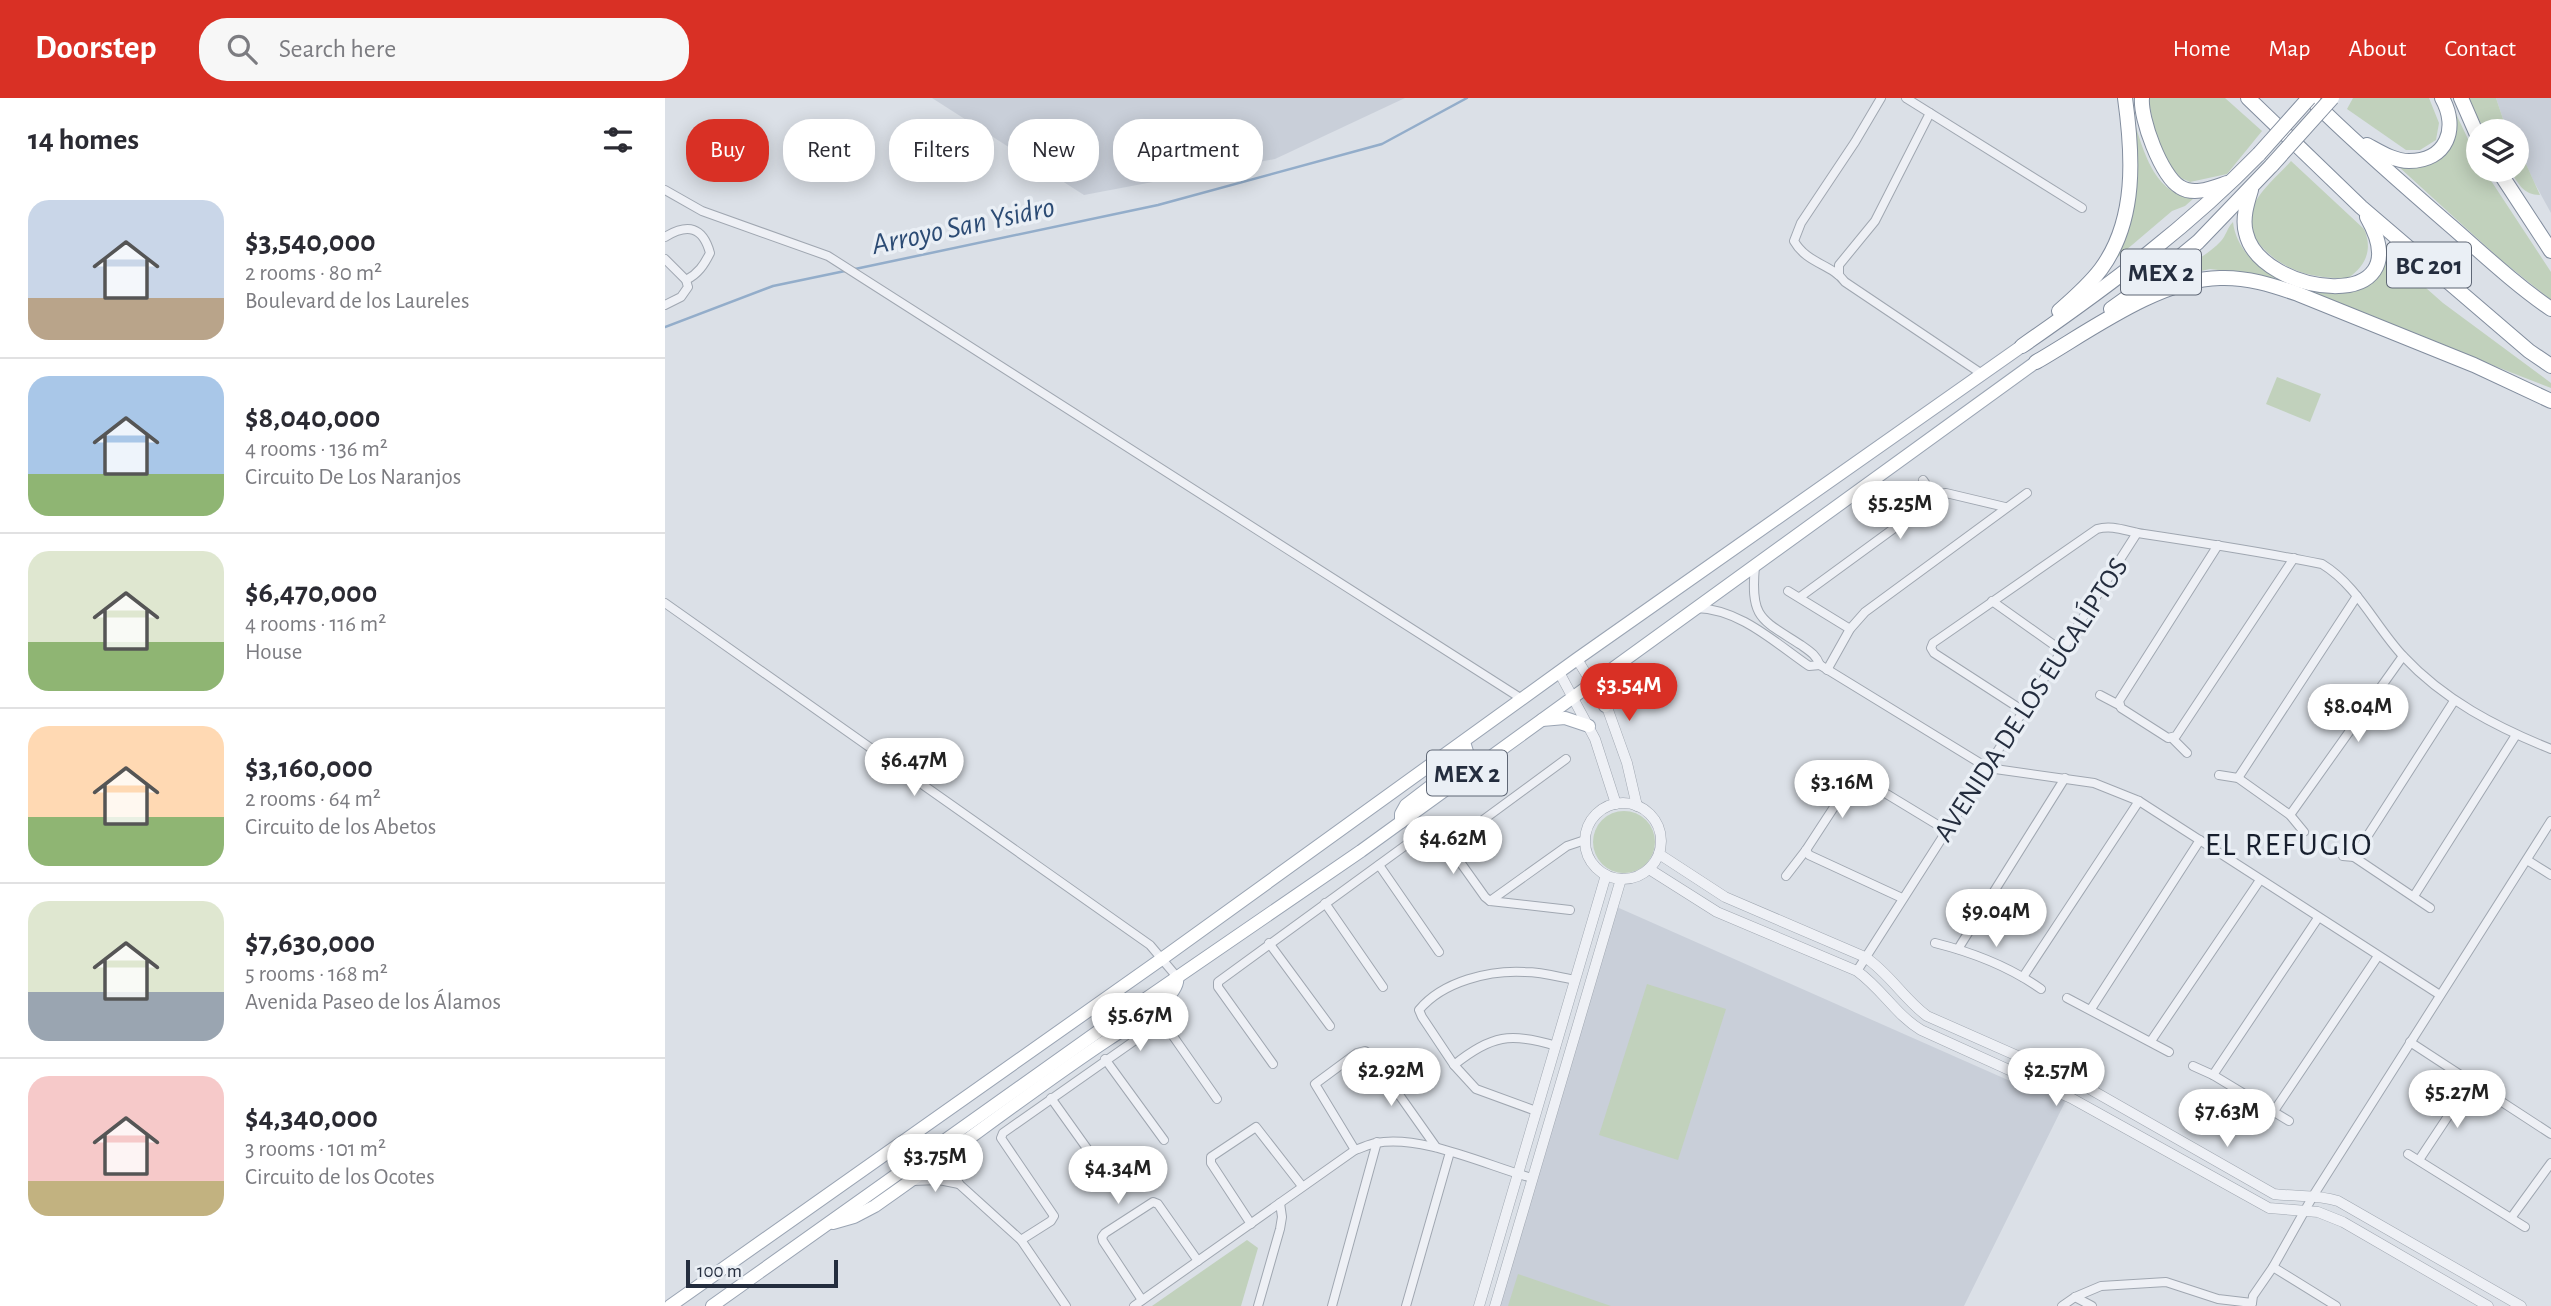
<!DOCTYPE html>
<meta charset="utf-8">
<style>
body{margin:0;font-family:"Alegreya Sans",sans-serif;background:#f7f7f7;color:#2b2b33;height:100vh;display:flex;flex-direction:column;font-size:26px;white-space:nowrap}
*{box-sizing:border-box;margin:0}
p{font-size:23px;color:#7c7c81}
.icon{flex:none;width:38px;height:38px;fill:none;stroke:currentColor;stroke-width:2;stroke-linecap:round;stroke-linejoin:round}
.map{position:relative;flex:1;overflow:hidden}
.drawer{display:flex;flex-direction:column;background:#fff;width:665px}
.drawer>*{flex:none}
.guide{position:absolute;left:21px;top:21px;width:665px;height:63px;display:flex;gap:14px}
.tools{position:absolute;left:1801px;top:21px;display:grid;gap:14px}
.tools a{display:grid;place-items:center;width:63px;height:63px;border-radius:50%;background:#fff;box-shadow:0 4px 18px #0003;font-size:35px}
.scale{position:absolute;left:21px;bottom:18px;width:152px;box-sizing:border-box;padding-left:7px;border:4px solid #242d3e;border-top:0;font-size:19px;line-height:24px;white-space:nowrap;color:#242d3e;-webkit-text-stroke:5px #eaeff5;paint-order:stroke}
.price{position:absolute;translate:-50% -60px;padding:0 16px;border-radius:24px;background:#fff;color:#222;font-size:23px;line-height:46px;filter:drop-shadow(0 2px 4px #0008)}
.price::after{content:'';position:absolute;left:50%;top:42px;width:21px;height:16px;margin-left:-10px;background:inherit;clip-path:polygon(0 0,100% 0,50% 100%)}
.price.selected{background:#d93025;color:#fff}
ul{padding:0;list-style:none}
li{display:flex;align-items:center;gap:21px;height:175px;padding:0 28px}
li+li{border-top:2px solid #e1e1e2}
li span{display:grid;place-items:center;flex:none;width:196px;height:140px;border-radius:21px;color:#555}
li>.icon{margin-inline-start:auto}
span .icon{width:84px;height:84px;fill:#fffc;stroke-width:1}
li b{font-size:30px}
h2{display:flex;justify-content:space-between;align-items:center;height:84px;padding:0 28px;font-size:30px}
.pill{padding:0 24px;border-radius:28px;background:#fff;box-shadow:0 4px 18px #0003;font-size:24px;line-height:63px}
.pill.selected{background:#d93025;color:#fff}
header{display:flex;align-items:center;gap:42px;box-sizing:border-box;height:98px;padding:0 35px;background:#d93025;color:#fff}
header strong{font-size:33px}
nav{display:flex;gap:38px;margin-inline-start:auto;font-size:24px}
.search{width:490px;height:63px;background:#f7f7f7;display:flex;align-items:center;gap:18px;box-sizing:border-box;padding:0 24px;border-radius:28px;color:#7c7c81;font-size:26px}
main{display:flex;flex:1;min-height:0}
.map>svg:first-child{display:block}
.built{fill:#c9cfd9}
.green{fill:#c1d1bc}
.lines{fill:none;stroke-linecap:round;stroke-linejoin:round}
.stream{stroke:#93adca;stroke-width:2.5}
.minor-casing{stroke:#a0a7b1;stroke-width:10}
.tertiary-casing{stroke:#a0a7b1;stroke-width:11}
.primary-casing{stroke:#9aa4b3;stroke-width:14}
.trunk-casing{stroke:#828d9e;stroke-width:16}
.minor{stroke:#eef0f5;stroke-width:8}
.tertiary{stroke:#eef0f5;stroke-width:10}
.primary{stroke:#fff;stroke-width:12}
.trunk{stroke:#fff;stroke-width:14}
.trunk-bridge-casing{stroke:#828d9e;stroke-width:16;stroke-linecap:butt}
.trunk-bridge{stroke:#fff;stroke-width:14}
.labels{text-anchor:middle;stroke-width:7;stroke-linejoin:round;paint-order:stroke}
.shield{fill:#eaeff5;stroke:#5f6775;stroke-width:2}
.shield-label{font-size:26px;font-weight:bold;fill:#242d3e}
.street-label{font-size:28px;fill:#242d3e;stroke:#eaeff5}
.water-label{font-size:30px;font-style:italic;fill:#2c4b74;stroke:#eaeff5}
.quarter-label{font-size:32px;letter-spacing:2px;fill:#171f2e;stroke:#eaeff5}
</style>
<header>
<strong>Doorstep</strong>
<div class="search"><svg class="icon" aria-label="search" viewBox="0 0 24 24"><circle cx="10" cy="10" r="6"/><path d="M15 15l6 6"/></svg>Search here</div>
<nav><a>Home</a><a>Map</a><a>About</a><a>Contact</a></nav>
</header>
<main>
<section class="drawer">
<h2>14 homes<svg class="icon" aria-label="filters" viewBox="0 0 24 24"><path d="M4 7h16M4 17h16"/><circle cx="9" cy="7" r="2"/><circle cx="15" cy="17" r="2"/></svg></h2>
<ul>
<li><span style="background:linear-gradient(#c9d6e8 70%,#b9a48a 0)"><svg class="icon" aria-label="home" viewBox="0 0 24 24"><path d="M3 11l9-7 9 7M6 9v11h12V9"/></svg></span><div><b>$3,540,000</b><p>2 rooms · 80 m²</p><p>Boulevard de los Laureles</p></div></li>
<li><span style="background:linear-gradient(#a9c7e8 70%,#8fb573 0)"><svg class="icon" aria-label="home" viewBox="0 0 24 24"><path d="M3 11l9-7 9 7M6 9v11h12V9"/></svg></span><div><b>$8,040,000</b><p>4 rooms · 136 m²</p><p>Circuito De Los Naranjos</p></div></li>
<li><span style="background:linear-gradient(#dfe7d0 65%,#8fb573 0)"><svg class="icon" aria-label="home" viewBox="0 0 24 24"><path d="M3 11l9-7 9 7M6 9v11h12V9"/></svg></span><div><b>$6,470,000</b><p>4 rooms · 116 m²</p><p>House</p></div></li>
<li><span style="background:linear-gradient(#ffd9b3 65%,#8fb573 0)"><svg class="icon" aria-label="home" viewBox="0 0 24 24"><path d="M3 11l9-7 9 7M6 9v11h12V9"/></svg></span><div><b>$3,160,000</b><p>2 rooms · 64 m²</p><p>Circuito de los Abetos</p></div></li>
<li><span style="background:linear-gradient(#dfe7d0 65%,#9aa5b1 0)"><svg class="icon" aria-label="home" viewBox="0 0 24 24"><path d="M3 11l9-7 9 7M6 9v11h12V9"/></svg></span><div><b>$7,630,000</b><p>5 rooms · 168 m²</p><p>Avenida Paseo de los Álamos</p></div></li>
<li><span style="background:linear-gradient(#f6c9c9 75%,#c2b280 0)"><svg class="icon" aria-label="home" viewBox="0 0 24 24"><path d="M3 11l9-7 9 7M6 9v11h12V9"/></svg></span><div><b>$4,340,000</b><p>3 rooms · 101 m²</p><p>Circuito de los Ocotes</p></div></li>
</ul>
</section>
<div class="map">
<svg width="1886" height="1208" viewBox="0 0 1886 1208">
<rect width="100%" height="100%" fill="#dbe0e7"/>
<g class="built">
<path d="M 267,0 L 740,0 L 610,61 L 419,97 Z"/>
<path d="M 1831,0 L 1886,0 L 1886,115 L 1869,84 L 1852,46 L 1852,33 L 1842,33 Z"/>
<path d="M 945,804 L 954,810 L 1361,990 L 1402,1000 L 1299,1208 L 828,1208 Z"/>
</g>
<g class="green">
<path d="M 1483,0 L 1560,0 L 1597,33 L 1562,76 L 1525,84 L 1516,80 L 1504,67 L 1491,38 Z"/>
<path d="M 1688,0 L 1764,0 L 1774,25 L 1771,42 L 1755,52 L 1741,52 L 1682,11 Z"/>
<path d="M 1779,0 L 1785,0 C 1791,21 1813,54 1813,72 L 1819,72 L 1886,174 L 1886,202 L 1836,162 L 1734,69 L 1782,47 Z"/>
<path d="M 1804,0 L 1831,0 L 1842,33 L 1821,33 L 1808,13 Z"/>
<path d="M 1468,19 C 1478,52 1489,97 1529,100 L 1520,108 L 1507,113 L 1440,170 L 1461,126 Z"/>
<path d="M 1852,46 L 1875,97 C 1858,97 1853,85 1845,72 L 1852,72 Z"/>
<path d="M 1626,63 L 1699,131 C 1708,151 1701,168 1683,180 C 1650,181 1620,174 1597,149 C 1588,140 1582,128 1586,115 C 1591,95 1613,78 1626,63 Z"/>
<path d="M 1568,124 C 1574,178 1656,209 1701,185 L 1714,136 L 1735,167 L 1778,205 L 1886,285 L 1886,290 L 1612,183 L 1586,176 L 1545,171 L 1504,180 C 1521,166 1539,161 1556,143 C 1561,138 1562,130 1568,124 Z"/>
<path d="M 1612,279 L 1656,296 L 1645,324 L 1601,306 Z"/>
<circle cx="959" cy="744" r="31"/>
<path d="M 982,886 L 1061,911 L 1013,1062 L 934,1037 Z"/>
<path d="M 582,1142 L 593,1150 L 576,1208 L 487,1208 Z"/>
<path d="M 853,1176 L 946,1208 L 843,1208 Z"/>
</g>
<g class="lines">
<g class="stream">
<path d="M 190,171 L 493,107 L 717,46 L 802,0"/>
<path d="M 0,229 L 108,188 L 180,173"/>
</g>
<defs>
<g id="minor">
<path d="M 1216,0 L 1190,44 L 1136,125 L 1129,143 C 1142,166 1167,166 1180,184 L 1317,276"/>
<path d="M 1241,0 L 1417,110"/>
<path d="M 0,92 L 37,113 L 163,158 L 857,601"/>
<path d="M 0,139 C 23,125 38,129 45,155 C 39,167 33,176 21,182"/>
<path d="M 0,161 L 21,182 L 23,189 L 16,199 L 0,207"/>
<path d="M 1174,177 L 1174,167 L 1210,123 L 1265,15"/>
<path d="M 1258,382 L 1270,399"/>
<path d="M 1553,447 L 1454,603 L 1456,610 L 1503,640 L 1511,638 L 1629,460"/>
<path d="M 1090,468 C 1085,521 1096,521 1136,547 C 1146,554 1151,557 1155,567"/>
<path d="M 1123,493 L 1185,531"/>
<path d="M 1135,499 L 1276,396 L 1281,395 L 1340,409"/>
<path d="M 1327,503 L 1396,552"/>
<path d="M 0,505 L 485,847 L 512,879"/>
<path d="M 1031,510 C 1075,511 1109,544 1144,568 L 1155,567"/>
<path d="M 1155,567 L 1323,670 L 1429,685 L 1474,703 L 1775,897"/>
<path d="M 1162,572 L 1185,531 L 1200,514 L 1362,395"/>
<path d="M 1435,597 L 1454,607"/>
<path d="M 1357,612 L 1269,555 L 1266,550 L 1268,545 L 1432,431 C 1448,426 1463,434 1479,436 C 1539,445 1598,454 1657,466 C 1693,488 1710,528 1738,558 C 1779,602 1831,629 1886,651"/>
<path d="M 1507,640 L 1522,655"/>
<path d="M 1554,677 L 1573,680 L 1625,717 L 1639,734"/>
<path d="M 1573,680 L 1692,498"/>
<path d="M 1625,717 L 1738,558"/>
<path d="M 784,747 L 901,661"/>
<path d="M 1141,752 L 1144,757 L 1237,800"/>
<path d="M 1678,758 L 1689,759 L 1765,810"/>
<path d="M 1689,759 L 1789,603"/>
<path d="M 1862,762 L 1886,777"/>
<path d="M 714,767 L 774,854"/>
<path d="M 1121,778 L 1141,752 L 1188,680 L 1192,678 L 1281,732"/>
<path d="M 1749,798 L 1851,637"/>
<path d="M 825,803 L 902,748 L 920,742"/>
<path d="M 660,805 L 718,889"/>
<path d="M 604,845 L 665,928"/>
<path d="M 1270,845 C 1306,854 1345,869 1376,891"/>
<path d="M 1293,851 L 1400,680"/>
<path d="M 1192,873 L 1472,435"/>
<path d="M 1358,879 L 1474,703"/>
<path d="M 1402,900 L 1504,954"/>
<path d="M 1426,911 L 1535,742"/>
<path d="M 1486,943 L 1595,782"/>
<path d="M 1745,944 L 1886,1036"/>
<path d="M 440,961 L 499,1042"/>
<path d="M 608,966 L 553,889 L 553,884 L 763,731 L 768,729 L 773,733 L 820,799 L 825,803 L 905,812"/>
<path d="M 789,967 C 826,937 846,934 891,948"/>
<path d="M 1528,968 L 1548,977 L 1624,1023"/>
<path d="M 1548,977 L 1653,820"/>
<path d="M 386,1000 L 443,1080"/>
<path d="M 871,1013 L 811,991 L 789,967 L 757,919 L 754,912 C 778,883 825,872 860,874 C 877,874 894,879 910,882"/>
<path d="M 1609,1013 L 1713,858"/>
<path d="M 290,1052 L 287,1068 L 294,1086 L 356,1142 L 401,1208"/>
<path d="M 690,1052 L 650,986 L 692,955 L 700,953 L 706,957 L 771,1049"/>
<path d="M 1743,1056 L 1860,1129"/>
<path d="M 1754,1062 L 1805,985"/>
<path d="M 248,1083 L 274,1082 L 294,1086"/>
<path d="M 1846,1120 L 1886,1065"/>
<path d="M 586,1126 L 546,1065 L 546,1059 L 591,1029 L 637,1088"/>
<path d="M 356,1142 L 386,1123 L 389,1118 L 336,1040 L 338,1035 L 496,924 L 501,928 L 552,1001"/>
<path d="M 1608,1169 L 1671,1208"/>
<path d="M 1410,1199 L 1427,1208"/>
<path d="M 477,1202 L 438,1143 L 437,1139 L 440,1135 L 488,1104 L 493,1106 L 533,1163"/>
<path d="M 1587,1205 L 1588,1198 L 1608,1169 L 1648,1098 L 1886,723"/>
<path d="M 469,1208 L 690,1052 C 697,1050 704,1046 711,1045 C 756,1036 823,1068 867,1080"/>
<path d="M 593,1208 L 615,1131 L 617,1119 L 615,1105"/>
<path d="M 667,1208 L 712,1044"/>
<path d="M 741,1208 L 785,1054"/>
<path d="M 1397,1208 L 1410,1199 L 1436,1188 L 1501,1184 L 1553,1201 L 1587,1205"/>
</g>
<g id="tertiary">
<path d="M 912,561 L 943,612 L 962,665 L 972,708"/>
<path d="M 894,574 L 930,641 L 951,706"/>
<circle cx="958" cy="743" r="38"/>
<path d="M 994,756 L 1060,799 L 1200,859 C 1225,876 1239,901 1262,918 L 1416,986 L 1609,1096 C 1631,1099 1652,1096 1673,1103 L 1856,1208"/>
<path d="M 984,771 L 1052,814 L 1192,873 C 1217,891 1231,917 1256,932 L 1406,1000 L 1604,1110 L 1653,1114 L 1678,1124 L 1823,1208"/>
<path d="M 814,1208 L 941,777"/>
<path d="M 830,1208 L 956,781"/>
</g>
<g id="primary">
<path d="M 940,608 L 940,585 L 948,572"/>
<path d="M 877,622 L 900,620 L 924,628"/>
<path d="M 736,724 L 736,716 L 741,707 L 800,662 L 803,657 L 799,644"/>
<path d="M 168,1125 L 189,1119 L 210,1108 C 288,1054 364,994 444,941 C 460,930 517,900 512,879"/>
<path d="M 5,1208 L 498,860 L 912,561 L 1357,248"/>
<path d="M 47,1208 L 431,935 L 696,753 L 1371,264"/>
</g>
<g id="trunk">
<path d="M 1477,0 C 1475,20 1496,78 1515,89 C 1529,98 1547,90 1562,85"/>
<path d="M 1583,0 L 1696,109 L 1864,253 L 1886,268"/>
<path d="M 1796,0 L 1813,39"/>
<path d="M 1648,3 C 1692,47 1740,88 1787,129 C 1819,157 1851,187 1886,211"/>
<path d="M 1702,47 C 1715,54 1729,63 1744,63 C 1782,63 1794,30 1777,0"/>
<path d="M 1833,72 L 1886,153"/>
<path d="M 1586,92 C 1582,105 1577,121 1581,135 C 1595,198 1759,219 1702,119"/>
<path d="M 1446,211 L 1488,181 L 1533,144 L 1607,67"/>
<path d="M 1394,213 C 1409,200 1424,187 1436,171 C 1472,122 1468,57 1460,0"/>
<path d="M 1357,248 C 1442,189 1522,130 1594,56"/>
<path d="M 1371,264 C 1423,234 1494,181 1555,180 C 1582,179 1607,187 1633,196 L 1809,267 L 1886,303"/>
</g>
</defs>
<use href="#minor" class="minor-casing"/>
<use href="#tertiary" class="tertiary-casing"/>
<use href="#primary" class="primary-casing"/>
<use href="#trunk" class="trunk-casing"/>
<use href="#minor" class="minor"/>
<use href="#tertiary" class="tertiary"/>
<use href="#primary" class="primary"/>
<use href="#trunk" class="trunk"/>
<defs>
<g id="trunk-bridge">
<path d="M 1594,56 L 1644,0"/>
<path d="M 1607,67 L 1667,0"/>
</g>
</defs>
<use href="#trunk-bridge" class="trunk-bridge-casing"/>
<use href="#trunk-bridge" class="trunk-bridge"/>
</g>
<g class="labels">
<g class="shield">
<rect x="1722" y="144.5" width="84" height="45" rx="5"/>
<rect x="1456" y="151.5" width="80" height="45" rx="5"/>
<rect x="762" y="652.5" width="80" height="45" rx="5"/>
</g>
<g class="shield-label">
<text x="1764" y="176">BC 201</text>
<text x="1496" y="183">MEX 2</text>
<text x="802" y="684">MEX 2</text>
</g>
<g class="street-label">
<text transform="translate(1365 601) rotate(-57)" y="10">AVENIDA DE LOS EUCALÍPTOS</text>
</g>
<g class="water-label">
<text transform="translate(298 127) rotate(-12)" y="10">Arroyo San Ysidro</text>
</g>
<g class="quarter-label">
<text x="1624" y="757">EL REFUGIO</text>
</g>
</g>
</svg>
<div class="tools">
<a><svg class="icon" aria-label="layers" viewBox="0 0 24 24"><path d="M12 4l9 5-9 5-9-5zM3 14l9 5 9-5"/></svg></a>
</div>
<div class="scale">100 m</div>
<b class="price" style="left:1235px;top:443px">$5.25M</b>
<b class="price selected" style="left:964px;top:625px">$3.54M</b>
<b class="price" style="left:1693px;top:646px">$8.04M</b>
<b class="price" style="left:249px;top:700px">$6.47M</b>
<b class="price" style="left:1177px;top:722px">$3.16M</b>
<b class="price" style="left:788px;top:778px">$4.62M</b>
<b class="price" style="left:1331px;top:851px">$9.04M</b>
<b class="price" style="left:475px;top:955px">$5.67M</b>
<b class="price" style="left:726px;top:1010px">$2.92M</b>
<b class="price" style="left:1391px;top:1010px">$2.57M</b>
<b class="price" style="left:1792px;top:1032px">$5.27M</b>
<b class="price" style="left:1562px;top:1051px">$7.63M</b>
<b class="price" style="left:270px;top:1096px">$3.75M</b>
<b class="price" style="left:453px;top:1108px">$4.34M</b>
<div class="guide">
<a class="pill selected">Buy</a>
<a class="pill">Rent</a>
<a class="pill">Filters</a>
<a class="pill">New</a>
<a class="pill">Apartment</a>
</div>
</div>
</main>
